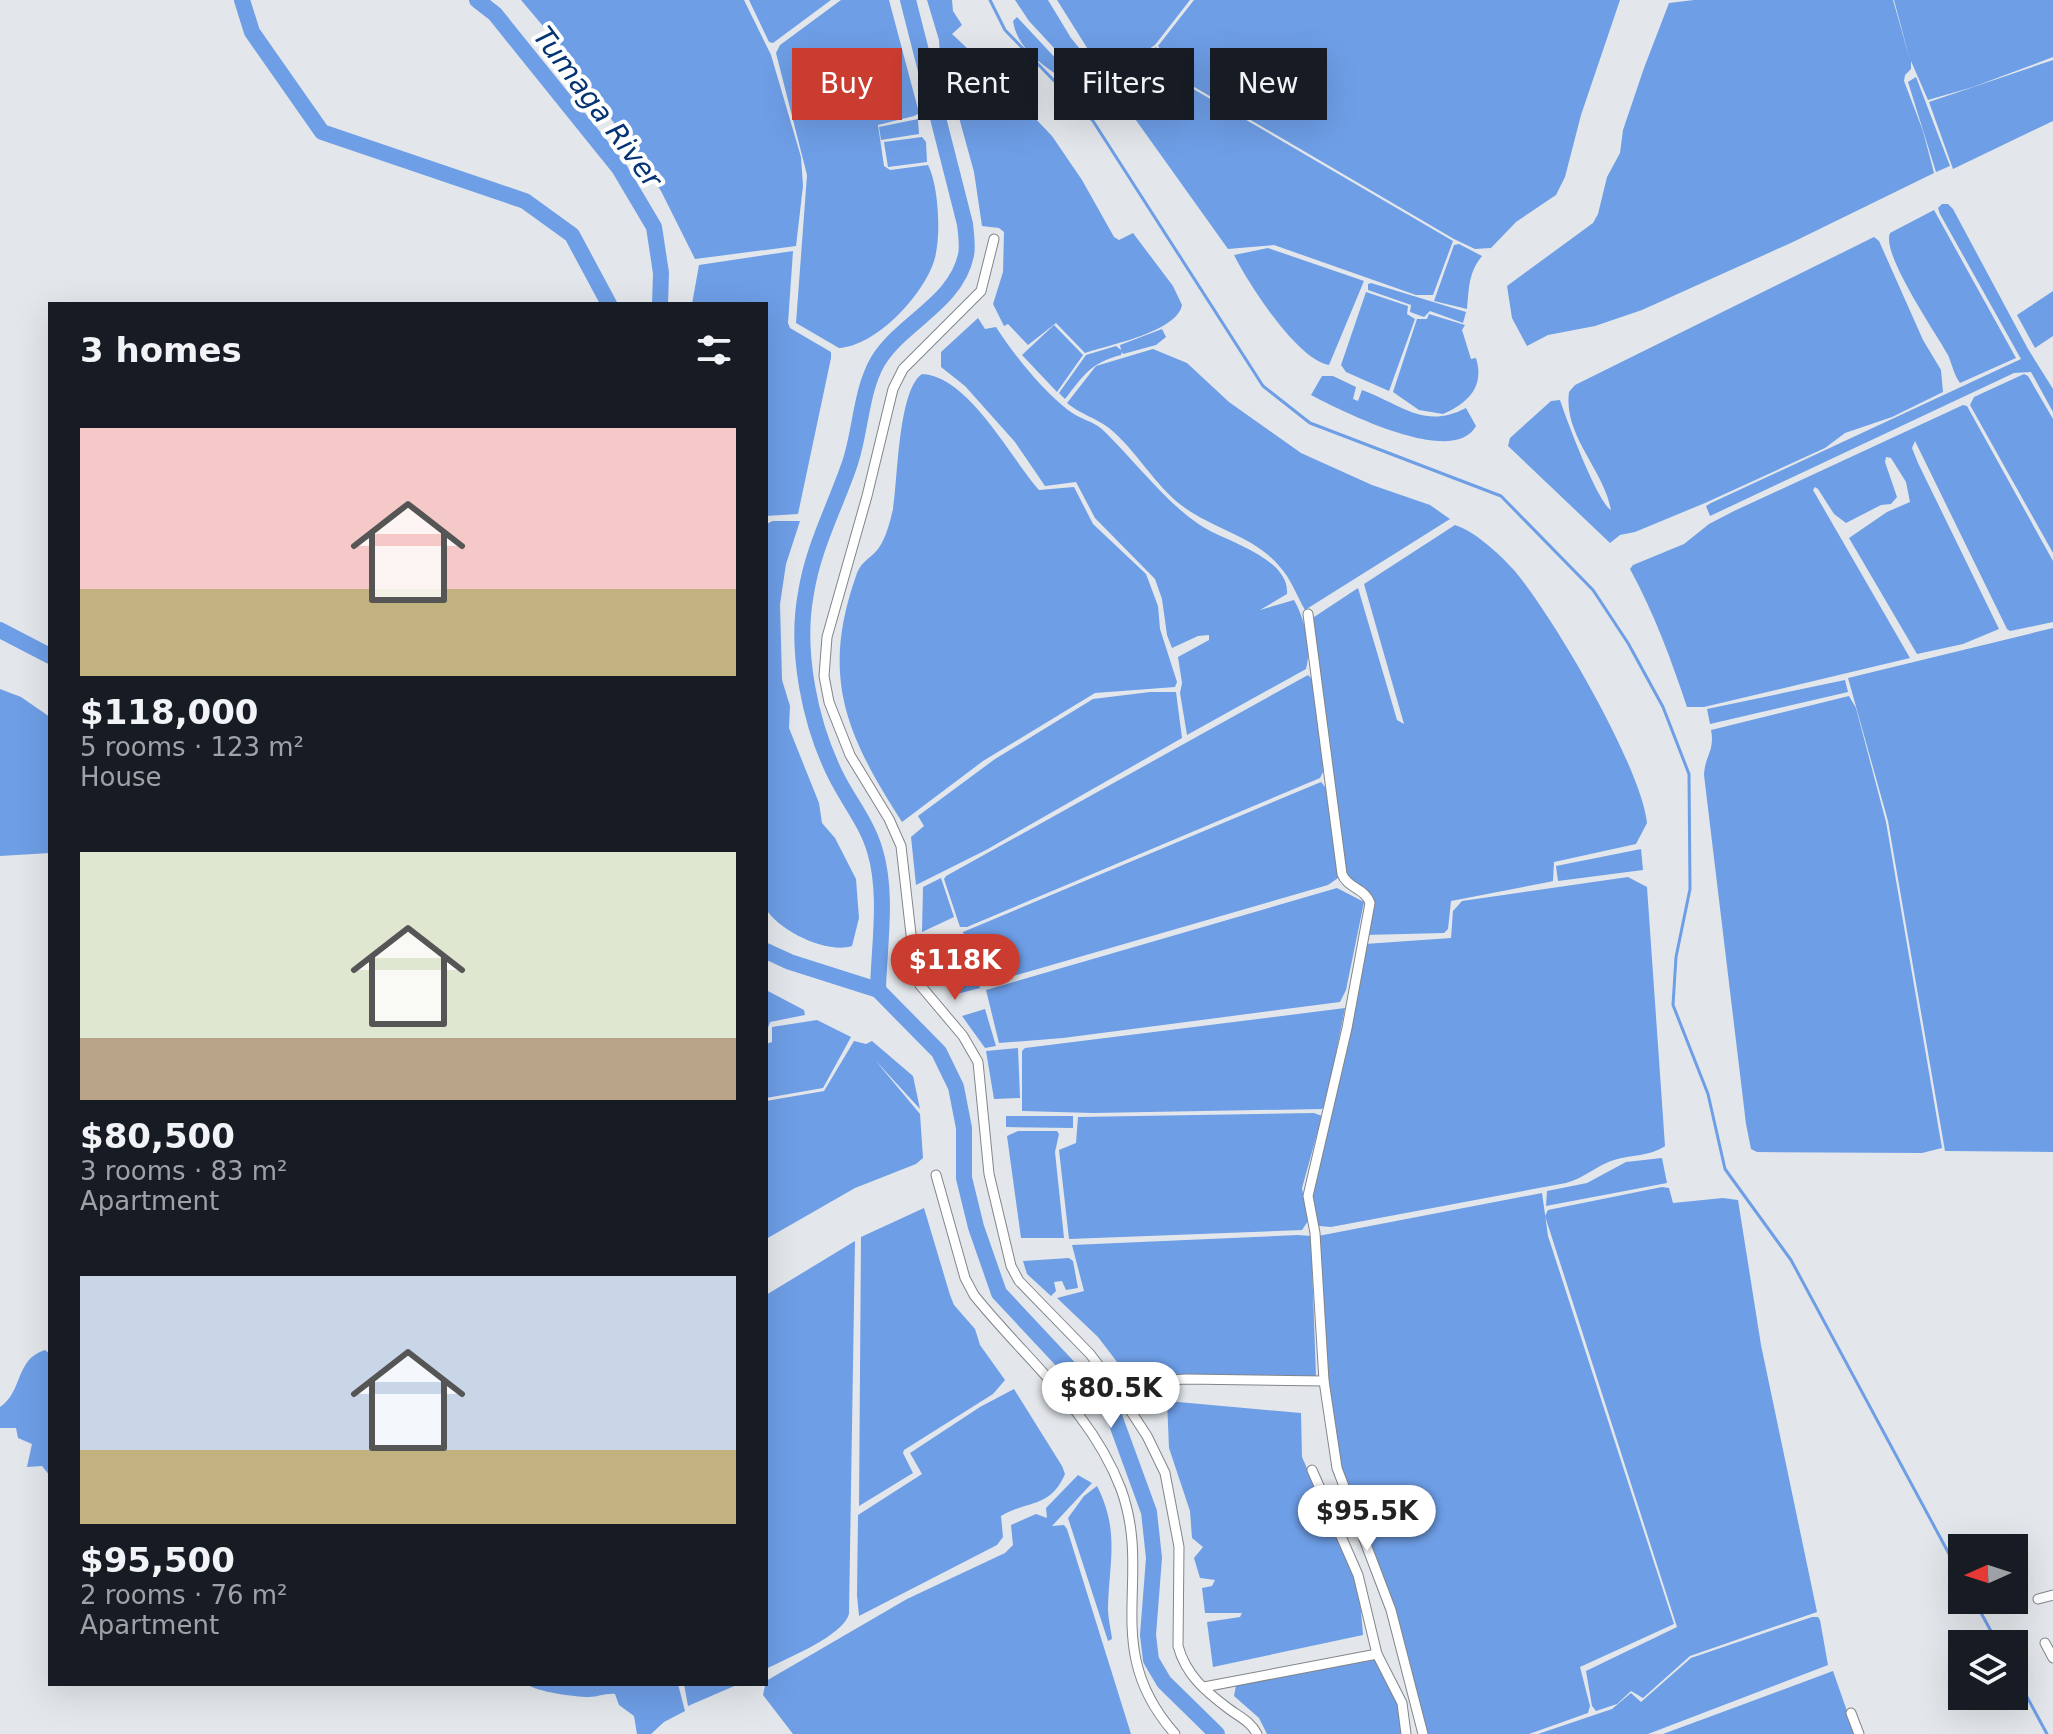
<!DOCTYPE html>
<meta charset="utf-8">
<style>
body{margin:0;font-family:"DejaVu Sans",sans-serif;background:#242831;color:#f1f3f6;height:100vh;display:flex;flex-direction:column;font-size:30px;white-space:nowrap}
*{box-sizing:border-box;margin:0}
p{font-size:26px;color:#9ea1a6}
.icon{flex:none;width:44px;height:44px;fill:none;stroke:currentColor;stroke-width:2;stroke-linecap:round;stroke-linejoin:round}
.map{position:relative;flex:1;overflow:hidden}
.panel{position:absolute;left:48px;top:302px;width:720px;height:1384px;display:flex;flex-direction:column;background:#171b24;border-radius:0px;box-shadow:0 8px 32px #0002}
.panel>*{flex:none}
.banner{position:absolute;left:792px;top:48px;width:760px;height:72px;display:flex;gap:16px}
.needle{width:52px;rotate:267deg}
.fabs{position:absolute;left:1948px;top:1534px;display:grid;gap:16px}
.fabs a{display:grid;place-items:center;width:80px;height:80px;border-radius:0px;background:#171b24;box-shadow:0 8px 32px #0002;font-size:40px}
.price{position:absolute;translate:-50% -68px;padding:0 18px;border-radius:28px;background:#fff;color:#222;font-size:26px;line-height:52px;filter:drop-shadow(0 2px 4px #0008)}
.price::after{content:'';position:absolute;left:50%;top:48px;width:24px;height:18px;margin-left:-12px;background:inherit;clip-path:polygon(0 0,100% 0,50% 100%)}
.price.active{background:#c93c2f;color:#fff}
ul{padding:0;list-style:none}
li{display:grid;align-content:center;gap:16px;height:424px;padding:0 32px}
li span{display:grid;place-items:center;height:248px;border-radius:0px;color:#555}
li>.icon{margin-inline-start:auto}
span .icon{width:144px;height:144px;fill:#fffc;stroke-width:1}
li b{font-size:34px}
h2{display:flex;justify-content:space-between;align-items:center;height:96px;padding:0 32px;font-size:34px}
.pill{padding:0 28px;border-radius:0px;background:#171b24;box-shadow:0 8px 32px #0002;font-size:28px;line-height:72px}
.pill.active{background:#c93c2f;color:#fff}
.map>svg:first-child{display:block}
.water{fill:#6e9ee6}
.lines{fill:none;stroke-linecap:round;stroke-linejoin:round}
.stream{stroke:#6e9ee6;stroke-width:3}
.river{stroke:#6e9ee6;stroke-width:16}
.minor-casing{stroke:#82858a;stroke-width:11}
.minor{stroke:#fff;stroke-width:9}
.labels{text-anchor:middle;stroke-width:8;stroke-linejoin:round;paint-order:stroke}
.water-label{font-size:28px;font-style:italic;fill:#053373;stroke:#fff}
</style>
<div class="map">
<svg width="2053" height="1734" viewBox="0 0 2053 1734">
<rect width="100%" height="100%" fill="#e3e7eb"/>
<g class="water">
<path d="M 521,0 L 744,0 L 771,55 L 801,157 L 803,186 L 796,246 L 695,259 L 661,191 L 565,52 Z"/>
<path d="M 749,0 L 831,0 L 773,43 L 769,42 Z"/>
<path d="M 841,0 L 889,0 L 918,109 L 918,114 L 914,116 L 878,125 L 884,166 L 890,170 L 928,165 C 939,186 942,241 933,264 C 921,297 876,346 839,348 L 796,323 L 807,175 L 776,53 L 780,45 Z"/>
<path d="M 927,0 L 952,0 L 953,11 L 962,25 L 952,34 L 969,50 L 946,68 L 940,57 L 939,40 Z"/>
<path d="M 1015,0 L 1048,0 L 1071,38 L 1112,88 L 1099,96 L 1095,93 L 1088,99 C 1064,74 1019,60 1013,21 L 1017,17 L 1088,93 L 1093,90 L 1029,21 Z"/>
<path d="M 1057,0 L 1190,0 L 1155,45 L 1106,78 Z"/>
<path d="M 1194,0 L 1620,0 L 1581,115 L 1565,177 L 1556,195 L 1516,222 L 1491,248 L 1475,249 L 1454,239 L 1184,81 L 1158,46 Z"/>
<path d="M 1694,0 L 1893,0 L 1910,60 L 1894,0 L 2053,0 L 2053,57 L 1973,87 L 1928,100 L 1911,61 L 1911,69 L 1905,75 L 1904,81 L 1923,131 L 1934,173 L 1793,242 L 1642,310 L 1595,326 L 1548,335 L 1527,346 L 1512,318 L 1507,286 L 1593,223 L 1598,214 L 1607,177 L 1620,153 L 1623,130 L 1644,68 L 1669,3 Z"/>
<path d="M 1156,47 L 1181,81 L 1131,113 L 1110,80 Z"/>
<path d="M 971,56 L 976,56 L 1052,136 L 1082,180 L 1114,237 L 1119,240 L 1133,233 L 1173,286 L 1182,305 C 1177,332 1108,345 1085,353 L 1056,323 L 1028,345 L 1008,324 L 1004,326 L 993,304 L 1003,272 L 1004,232 L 999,228 L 982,226 L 974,172 L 947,74 Z"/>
<path d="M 2053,60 L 2053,121 L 1953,169 L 1929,102 Z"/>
<path d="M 1916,77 L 1950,166 L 1936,172 L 1908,82 Z"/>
<path d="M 1183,83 L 1453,241 L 1433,295 L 1416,295 L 1274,245 L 1228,249 L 1133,116 Z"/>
<path d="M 918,119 L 919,134 L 881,140 L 879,127 Z"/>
<path d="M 922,137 L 926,142 L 927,162 L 888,167 L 884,142 Z"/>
<path d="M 1942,204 L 1948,204 L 1953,209 L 2028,349 L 2053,389 L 2053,412 L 2031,372 L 2014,373 L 1710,516 L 1706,506 L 1711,503 L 2021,359 L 1940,214 L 1938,208 Z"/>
<path d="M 1934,210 L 2016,358 L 1960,383 C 1954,375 1952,364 1948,355 C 1936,333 1881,254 1890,233 Z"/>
<path d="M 1874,237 L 1879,241 L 1923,340 L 1941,370 L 1943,392 L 1892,417 L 1845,433 L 1825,448 L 1705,503 L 1635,532 L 1620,535 L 1610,543 L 1508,446 L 1510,438 L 1551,401 L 1560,400 C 1567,421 1597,501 1611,510 C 1604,470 1563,435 1569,392 L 1575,385 Z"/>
<path d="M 1459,244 L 1482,256 C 1468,273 1469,290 1467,309 L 1434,301 L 1454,245 Z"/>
<path d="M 1268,248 L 1364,281 L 1329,365 C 1297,360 1248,283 1234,255 Z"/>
<path d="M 793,251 L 788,323 L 790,328 L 831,352 L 831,358 L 798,514 L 766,516 L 766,304 L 692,304 L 699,265 Z"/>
<path d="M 1371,283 L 1466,312 L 1463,323 L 1430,311 L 1424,317 L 1410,312 L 1411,305 L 1368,290 L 1368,284 Z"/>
<path d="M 2053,291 L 2053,336 L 2035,348 L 2017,315 Z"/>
<path d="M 1366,292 L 1408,306 L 1407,314 L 1415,319 L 1389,391 L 1346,372 L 1341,365 Z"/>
<path d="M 1429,314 L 1465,325 L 1462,330 L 1471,359 L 1476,358 C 1485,387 1468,403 1443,414 L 1419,410 L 1393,392 L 1417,319 L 1427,319 Z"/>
<path d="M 978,318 L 985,329 L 996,327 C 1014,355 1042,390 1068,410 C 1079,419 1094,421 1104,431 C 1136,462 1164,501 1200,525 C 1223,541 1290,557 1287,594 L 1260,610 L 1294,600 C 1305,620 1312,647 1306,669 L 1187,735 L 1180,693 L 1182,683 L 1178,657 L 1209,640 L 1209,635 L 1198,636 L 1172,648 L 1167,635 L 1162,599 L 1155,579 L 1095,518 L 1076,482 L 1045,486 L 1015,442 L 965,386 L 941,367 L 941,352 Z"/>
<path d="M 1054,325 L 1083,355 L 1057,392 L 1022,355 Z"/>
<path d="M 1162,329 L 1166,337 L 1156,345 L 1123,354 L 1122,352 L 1121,355 C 1090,363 1084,375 1065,399 L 1059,393 L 1086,355 L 1116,346 L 1121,350 L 1120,345 Z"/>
<path d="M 1153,349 L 1187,363 L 1229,402 L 1301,453 L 1372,485 L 1430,505 L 1450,519 L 1305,610 C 1297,596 1291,579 1280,567 C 1255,536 1212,529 1181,505 C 1154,484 1136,450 1109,428 C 1096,418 1080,414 1067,403 L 1096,366 Z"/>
<path d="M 922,374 C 969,376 1011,459 1039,490 L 1074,487 L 1093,524 L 1146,574 L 1158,606 L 1160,629 L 1177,682 L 1175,687 L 1095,693 L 983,761 L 902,822 C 847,736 820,678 856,576 C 861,561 870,559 878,549 C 886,538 890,522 893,509 C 898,479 898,390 922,374 Z"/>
<path d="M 2024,374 L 2028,376 L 2053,419 L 2053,553 L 1970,405 L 1974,397 Z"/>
<path d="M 1322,376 L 1333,376 L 1356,387 L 1353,399 L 1358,401 L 1362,390 C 1401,404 1424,430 1466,408 L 1476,426 C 1453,468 1342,411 1311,395 Z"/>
<path d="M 1963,405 L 1967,406 L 2053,561 L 2053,622 L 2010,631 L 2007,629 L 1915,441 L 1912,448 L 1918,463 L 1999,629 L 1963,644 L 1917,654 L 1849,538 L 1887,512 L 1910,502 L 1906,482 L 1891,458 L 1886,457 L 1885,462 L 1897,497 L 1891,504 L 1881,505 L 1846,523 L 1834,514 L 1818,489 L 1815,487 L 1813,490 L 1910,658 L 1704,707 L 1687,707 C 1671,659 1654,613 1630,569 L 1633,565 L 1684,544 L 1709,524 L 1734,511 Z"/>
<path d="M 773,521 L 800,521 L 786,564 L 780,604 L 782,680 L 790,706 L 789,728 L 819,803 L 822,823 L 835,838 L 856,879 L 859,918 L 852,946 C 827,954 779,931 766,909 L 766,524 Z"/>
<path d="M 1455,525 C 1476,532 1498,553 1513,569 C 1552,614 1641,766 1647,823 L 1636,844 L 1554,862 L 1553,881 L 1549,882 L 1451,901 L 1448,929 L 1444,933 L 1364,935 L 1372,896 L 1355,886 L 1344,873 L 1311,619 L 1358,588 L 1397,720 L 1404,724 L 1364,584 Z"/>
<path d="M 2053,628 L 2053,1152 L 1945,1151 L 1888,821 L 1848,678 Z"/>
<path d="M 1308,675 L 1313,680 L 1324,770 L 1320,778 L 967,927 L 960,927 L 944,879 L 946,876 Z"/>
<path d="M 1845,680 L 1848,692 L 1710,724 L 1707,709 Z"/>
<path d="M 0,689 L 21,697 L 50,717 L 50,853 L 0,856 Z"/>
<path d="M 1150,692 L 1176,692 L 1182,738 L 986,850 L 916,885 L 911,837 L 924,826 L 918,816 L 995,759 L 1093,699 Z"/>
<path d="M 1849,696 L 1856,708 L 1886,822 L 1942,1148 L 1922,1153 L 1757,1152 L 1751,1149 L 1746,1124 L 1704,775 C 1705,755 1715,751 1711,730 Z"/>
<path d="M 1321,782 L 1326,788 L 1338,871 L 1338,878 L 1328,885 L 982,985 L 963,932 Z"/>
<path d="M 1641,849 L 1643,870 L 1558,881 L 1556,866 Z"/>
<path d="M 1628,877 L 1647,887 L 1665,1146 C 1651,1156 1630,1155 1614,1160 C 1597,1165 1585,1178 1566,1183 L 1331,1227 L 1319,1226 L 1310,1200 L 1365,944 L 1451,938 L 1453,911 L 1462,901 Z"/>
<path d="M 941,878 L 954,917 L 922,932 L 923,887 Z"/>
<path d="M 1337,888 L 1364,902 L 1346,990 L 1340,1002 L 1063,1038 L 999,1043 L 986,990 Z"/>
<path d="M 959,934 L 969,964 L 926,970 L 923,950 Z"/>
<path d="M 973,966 L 980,988 L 953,995 L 948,970 Z"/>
<path d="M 766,990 L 804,1010 L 805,1015 L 770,1022 L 766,1034 Z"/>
<path d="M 1345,1008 L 1326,1103 L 1322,1109 L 1093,1113 L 1022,1111 L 1022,1051 L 1025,1048 Z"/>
<path d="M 985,1009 L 996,1046 L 985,1048 L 962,1016 Z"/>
<path d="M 817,1020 L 851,1037 L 823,1088 L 766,1098 L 766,1044 L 772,1042 L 772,1027 Z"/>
<path d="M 854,1041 L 866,1044 L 872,1041 L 913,1076 L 920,1109 L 875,1060 L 920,1114 L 923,1158 L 916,1164 L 855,1188 L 766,1239 L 766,1101 L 824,1091 Z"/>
<path d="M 1018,1048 L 1020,1098 L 994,1099 L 986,1051 Z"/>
<path d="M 1314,1113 L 1322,1116 L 1302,1188 L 1308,1221 L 1302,1230 L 1069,1239 L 1059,1150 L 1076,1143 L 1078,1117 Z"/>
<path d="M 1073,1116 L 1073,1128 L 1006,1127 L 1006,1116 Z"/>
<path d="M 1018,1131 L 1057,1131 L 1059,1134 L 1055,1152 L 1064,1238 L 1021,1238 L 1007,1136 Z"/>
<path d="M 1662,1158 L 1667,1183 L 1546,1206 L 1547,1191 L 1587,1183 L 1626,1162 Z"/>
<path d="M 1662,1187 L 1669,1188 L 1673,1203 L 1723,1198 L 1738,1200 L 1761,1345 L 1817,1612 L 1690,1656 L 1643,1698 L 1631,1691 L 1617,1704 L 1596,1711 L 1592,1706 L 1586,1671 L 1677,1627 L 1545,1216 L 1548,1210 Z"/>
<path d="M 1542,1193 L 1548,1236 L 1674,1624 L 1580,1667 L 1590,1706 L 1588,1713 L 1529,1734 L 1424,1734 L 1409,1671 L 1333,1444 L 1318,1236 Z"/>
<path d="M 924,1208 L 950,1295 L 954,1305 L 975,1329 L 980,1345 L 1005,1380 L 993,1394 L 904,1450 L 903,1453 L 913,1473 L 859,1506 L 861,1237 Z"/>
<path d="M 1298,1235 L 1311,1236 L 1316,1377 L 1127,1375 L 1098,1337 L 1057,1298 L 1084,1291 L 1072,1245 Z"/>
<path d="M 855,1241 L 849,1614 C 843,1636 787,1658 766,1669 L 766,1295 Z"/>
<path d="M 1069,1258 L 1073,1261 L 1078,1288 L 1066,1290 L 1062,1281 L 1054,1282 L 1056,1291 L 1051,1296 L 1027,1274 L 1023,1261 Z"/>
<path d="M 45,1350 L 50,1354 L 50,1476 L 42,1466 L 27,1467 L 32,1444 L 18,1438 L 16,1428 L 0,1428 L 0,1407 C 23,1392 15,1359 45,1350 Z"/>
<path d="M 1014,1389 L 1062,1466 L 1065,1474 C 1050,1509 1027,1500 1001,1516 L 1003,1537 L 997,1545 L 859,1616 L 857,1595 L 858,1515 L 922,1474 L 910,1453 L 980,1407 Z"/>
<path d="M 1167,1401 L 1301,1413 L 1302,1457 L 1359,1588 L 1363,1635 L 1213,1667 L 1207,1622 L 1240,1617 L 1242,1613 L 1205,1613 L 1202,1588 L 1212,1586 L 1215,1580 L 1200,1578 L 1194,1558 L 1203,1547 L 1192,1538 L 1190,1511 L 1169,1448 Z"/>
<path d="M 1078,1475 L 1092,1483 L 1052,1526 L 1064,1525 L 1067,1529 L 1131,1734 L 793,1734 L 763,1695 L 766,1681 L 907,1599 L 1005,1553 L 1013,1545 L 1011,1525 L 1036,1514 L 1047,1518 L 1046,1508 Z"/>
<path d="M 1097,1486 C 1120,1531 1109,1562 1108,1608 C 1108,1619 1111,1629 1112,1639 L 1108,1641 L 1068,1518 L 1084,1496 Z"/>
<path d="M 1812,1617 L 1818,1617 L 1820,1620 L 1828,1665 L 1648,1734 L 1538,1734 L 1612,1709 L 1631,1693 L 1641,1702 L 1691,1658 Z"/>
<path d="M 1372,1656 L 1394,1689 L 1403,1734 L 1267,1734 L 1259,1718 L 1234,1696 L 1236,1685 Z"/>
<path d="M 1833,1671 L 1855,1734 L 1663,1734 Z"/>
<path d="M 526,1684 L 678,1684 L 685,1711 L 664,1722 L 651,1734 L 637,1734 L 634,1716 L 619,1705 L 615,1694 C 606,1693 598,1697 589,1697 C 574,1697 538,1692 526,1684 Z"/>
<path d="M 684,1684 L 739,1684 L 688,1706 Z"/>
</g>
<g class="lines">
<g class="stream">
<path d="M 990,0 L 1005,30 L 1093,121 L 1263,386 L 1310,423 L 1501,496 L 1593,590 L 1628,643 L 1663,707 L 1689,774 L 1690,889 L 1676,957 L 1673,1005 L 1708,1094 L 1725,1169 L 1791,1260 L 1962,1578"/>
<path d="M 1974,1600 L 1998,1644"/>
<path d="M 2014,1673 L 2047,1734"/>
</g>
<g class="river">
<path d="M 242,0 L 252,32 L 322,132 L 525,201 L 572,235 L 609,304"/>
<path d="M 477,0 L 495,14 L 619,168 L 654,227 L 661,273 L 660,304"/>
<path d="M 0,630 L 50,656"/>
<path d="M 766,951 L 790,962 L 878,990 L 939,1052 L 956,1087 L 964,1128 L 964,1178 L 976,1227 L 999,1293 L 1114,1416 L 1149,1512 L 1154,1558 L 1148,1635 L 1151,1660 L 1164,1682 L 1217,1734"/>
<path d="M 878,990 C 879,946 888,894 875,851 C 867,823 849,802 836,776 C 810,724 795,651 806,593 C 813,548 834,509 849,466 C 861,433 860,392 878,361 C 902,322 956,303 966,255 C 968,246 966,234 965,224 L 908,0"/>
</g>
<defs>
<g id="minor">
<path d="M 994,239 L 981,291 L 903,369 L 893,389 L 867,496 L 827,637 L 824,676 L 829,702 L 850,755 L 889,819 L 901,846 L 913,952 L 920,985 L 963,1036 L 978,1062 L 989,1174 L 1011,1266 L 1019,1281 L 1090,1354 L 1113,1384 L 1147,1436 L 1165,1473 L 1179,1547 L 1178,1646 C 1186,1675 1205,1691 1229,1709 C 1240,1717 1251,1722 1257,1734"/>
<path d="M 1308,614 L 1342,874 C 1347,888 1365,888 1370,903 L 1347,1028 L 1308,1196 L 1315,1233 L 1324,1381 L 1337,1468 L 1391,1610 L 1423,1734"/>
<path d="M 936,1175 L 965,1278 L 974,1295 C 1025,1359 1091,1410 1121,1489 C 1154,1580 1099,1648 1175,1734"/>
<path d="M 1113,1384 L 1186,1379 L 1324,1381"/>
<path d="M 1312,1470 L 1358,1575 L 1377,1654"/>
<path d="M 2038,1599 L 2053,1595"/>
<path d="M 2045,1643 L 2053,1658"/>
<path d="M 1204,1687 L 1377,1654 L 1402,1703 L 1406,1734"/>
<path d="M 1851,1713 L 1859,1734"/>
</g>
</defs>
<use href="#minor" class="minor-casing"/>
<use href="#minor" class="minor"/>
</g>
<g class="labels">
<g class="water-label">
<text transform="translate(598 107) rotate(53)" y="10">Tumaga River</text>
</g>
</g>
</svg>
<div class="fabs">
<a><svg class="needle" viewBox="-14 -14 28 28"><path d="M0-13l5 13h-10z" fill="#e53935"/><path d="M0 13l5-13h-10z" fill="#9ea1a6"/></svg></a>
<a><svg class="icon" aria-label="layers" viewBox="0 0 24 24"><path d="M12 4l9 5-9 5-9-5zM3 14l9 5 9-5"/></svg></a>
</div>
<b class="price active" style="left:955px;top:1002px">$118K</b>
<b class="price" style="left:1111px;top:1430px">$80.5K</b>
<b class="price" style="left:1367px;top:1553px">$95.5K</b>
<div class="banner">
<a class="pill active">Buy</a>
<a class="pill">Rent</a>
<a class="pill">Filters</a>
<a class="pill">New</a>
</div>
<section class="panel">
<h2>3 homes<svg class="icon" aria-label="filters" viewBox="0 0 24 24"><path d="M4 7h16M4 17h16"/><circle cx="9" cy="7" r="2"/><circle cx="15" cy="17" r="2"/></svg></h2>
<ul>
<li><span style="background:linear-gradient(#f6c9c9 65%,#c2b280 0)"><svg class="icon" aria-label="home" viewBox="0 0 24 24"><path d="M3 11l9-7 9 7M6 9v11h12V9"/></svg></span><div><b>$118,000</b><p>5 rooms · 123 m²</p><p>House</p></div></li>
<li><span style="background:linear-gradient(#dfe7d0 75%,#b9a48a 0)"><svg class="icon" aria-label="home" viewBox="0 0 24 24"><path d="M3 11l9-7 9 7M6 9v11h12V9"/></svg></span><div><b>$80,500</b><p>3 rooms · 83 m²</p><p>Apartment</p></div></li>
<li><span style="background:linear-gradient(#c9d6e8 70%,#c2b280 0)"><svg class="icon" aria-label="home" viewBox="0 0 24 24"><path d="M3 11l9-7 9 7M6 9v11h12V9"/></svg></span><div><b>$95,500</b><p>2 rooms · 76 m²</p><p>Apartment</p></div></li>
</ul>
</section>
</div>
